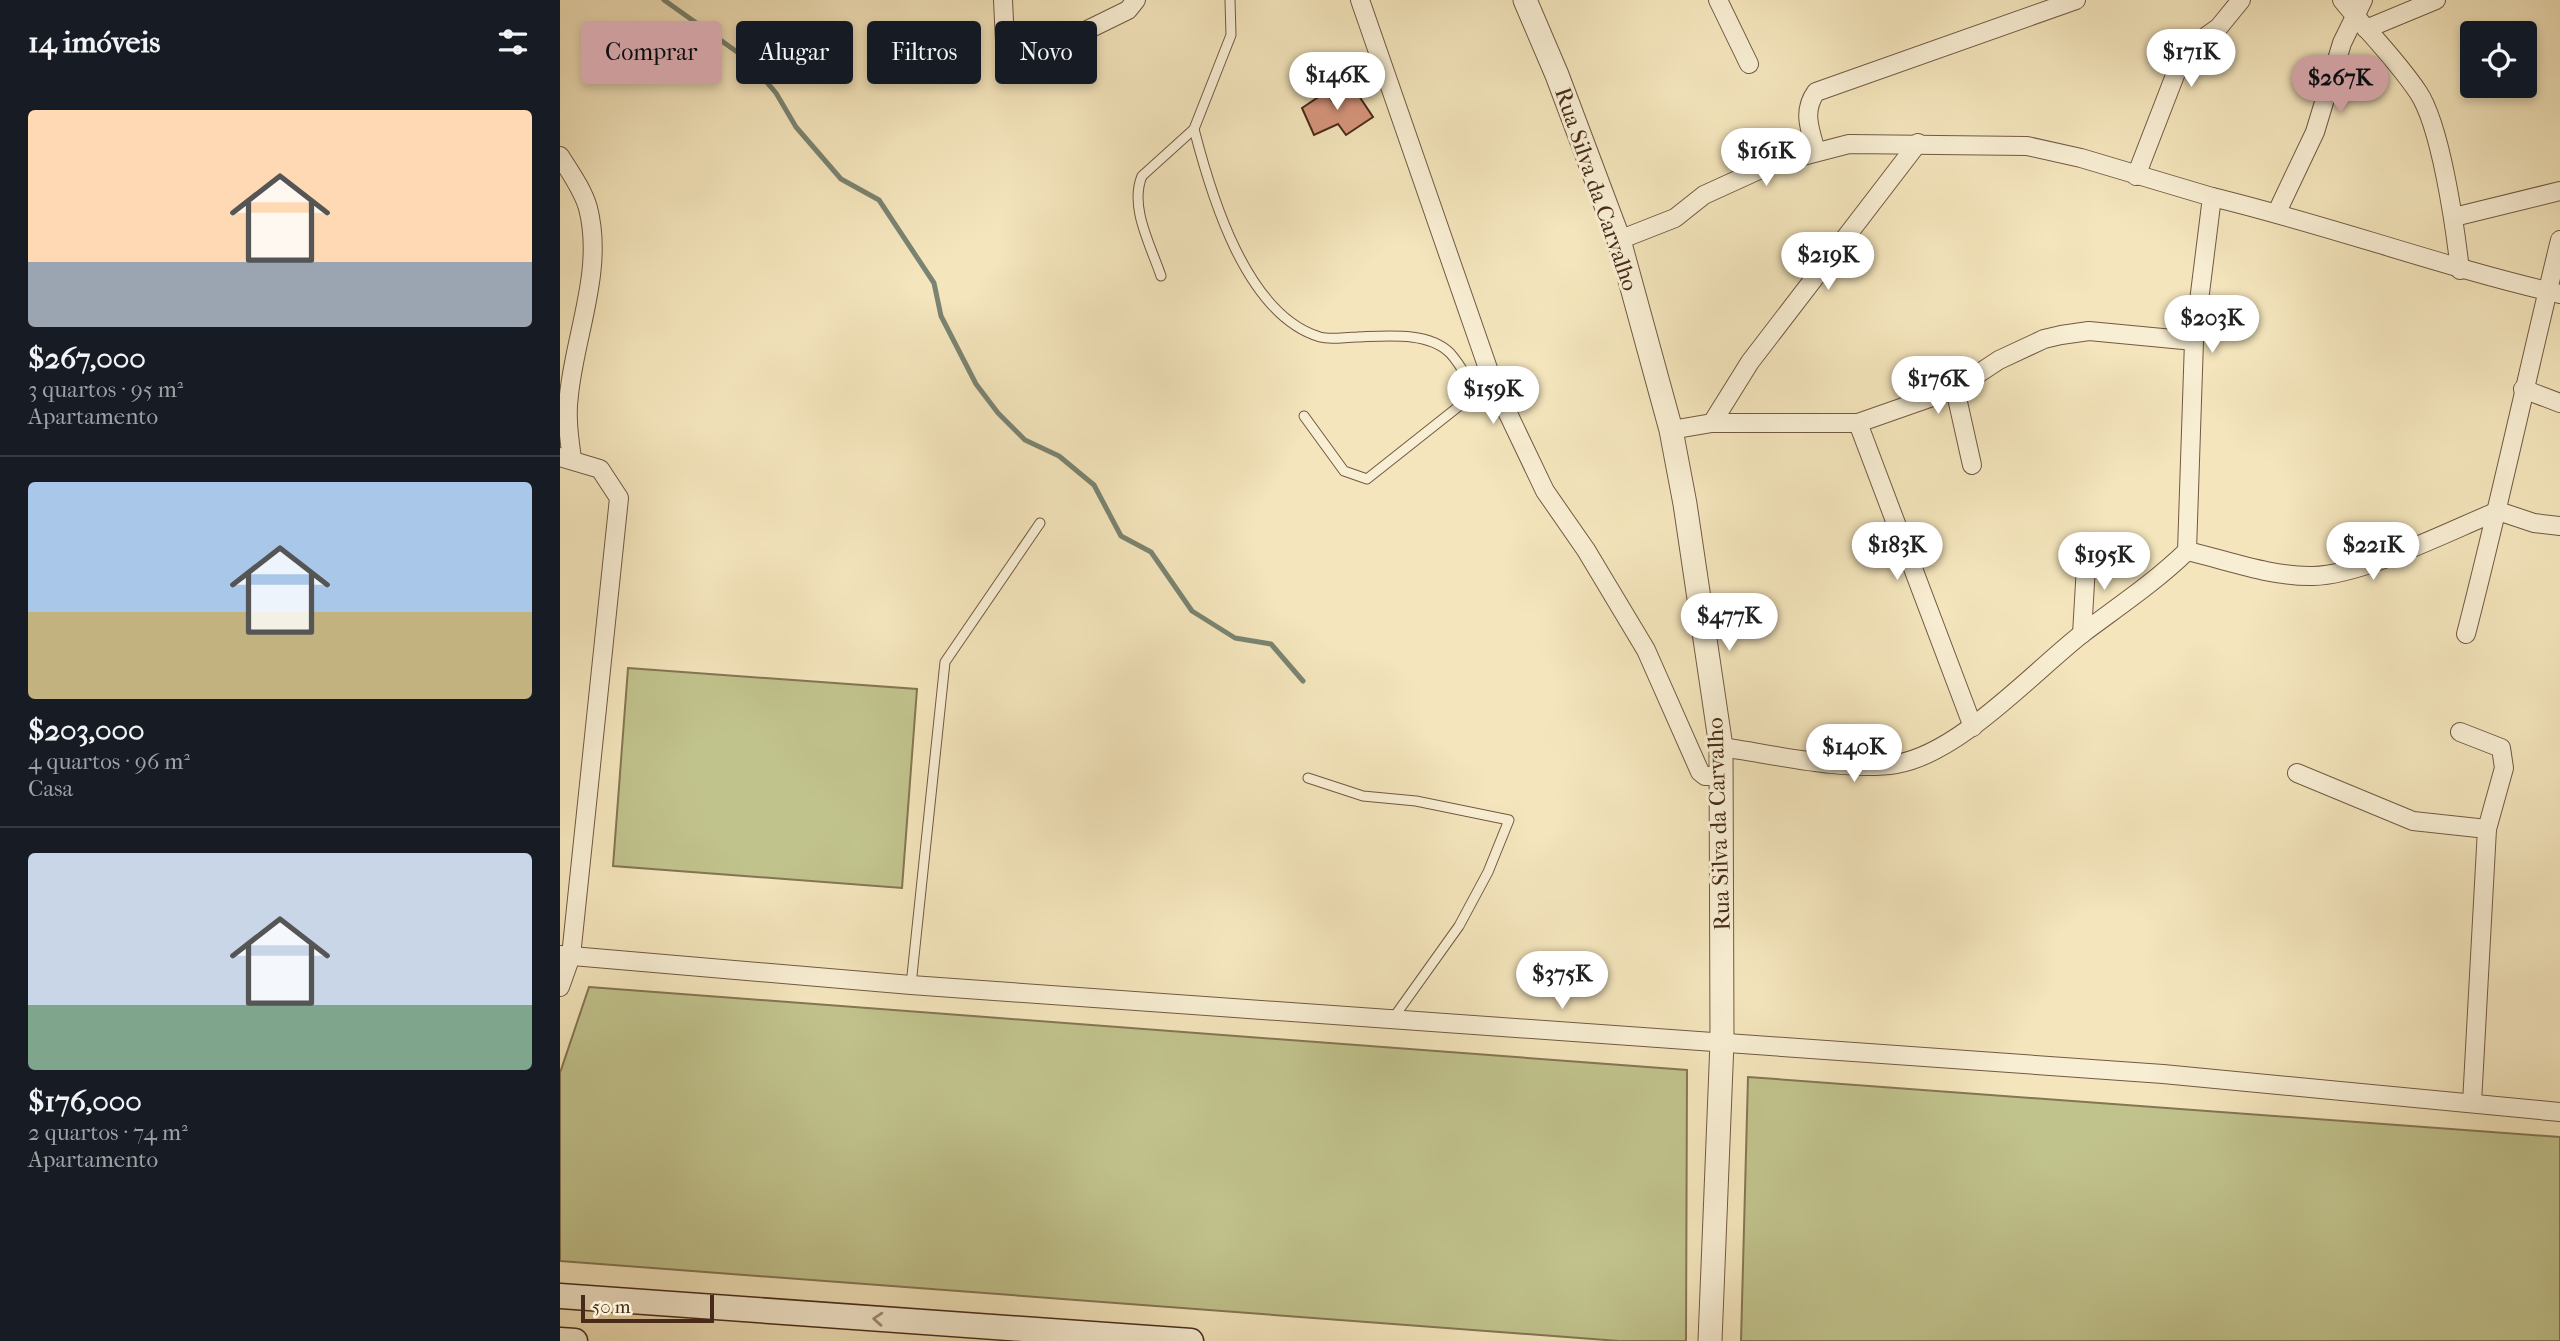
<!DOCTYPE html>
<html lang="pt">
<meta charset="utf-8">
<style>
body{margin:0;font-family:"IM FELL French Canon",serif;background:#242831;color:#f1f3f6;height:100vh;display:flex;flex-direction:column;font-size:26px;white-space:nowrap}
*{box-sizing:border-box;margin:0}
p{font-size:23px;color:#9ea1a6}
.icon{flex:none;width:38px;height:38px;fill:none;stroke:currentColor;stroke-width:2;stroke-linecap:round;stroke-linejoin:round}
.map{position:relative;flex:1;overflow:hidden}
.sheet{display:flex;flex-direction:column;background:#171b24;width:560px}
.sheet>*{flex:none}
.hud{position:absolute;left:21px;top:21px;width:665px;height:63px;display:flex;gap:14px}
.buttons{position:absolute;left:1900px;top:21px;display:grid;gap:14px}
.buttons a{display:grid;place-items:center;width:77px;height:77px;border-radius:7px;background:#171b24;box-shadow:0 4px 10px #0003;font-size:35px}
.scale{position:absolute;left:21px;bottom:18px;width:133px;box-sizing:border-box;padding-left:7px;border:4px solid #472a19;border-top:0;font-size:19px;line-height:24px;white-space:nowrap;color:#472a19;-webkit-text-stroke:5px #f8eed3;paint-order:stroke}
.price{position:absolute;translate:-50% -60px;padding:0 16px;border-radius:24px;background:#fff;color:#222;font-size:23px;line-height:46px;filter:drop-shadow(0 2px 4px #0008)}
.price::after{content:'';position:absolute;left:50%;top:42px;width:21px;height:16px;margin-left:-10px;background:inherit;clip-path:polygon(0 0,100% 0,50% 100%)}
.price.current{background:#c59692;color:#111}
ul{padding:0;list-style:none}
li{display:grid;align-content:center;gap:14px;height:371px;padding:0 28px}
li+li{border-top:2px solid #363941}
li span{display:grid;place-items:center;height:217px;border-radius:7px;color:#555}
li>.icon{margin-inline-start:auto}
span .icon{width:126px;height:126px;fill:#fffc;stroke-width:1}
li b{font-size:30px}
h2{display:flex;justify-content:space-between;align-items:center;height:84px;padding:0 28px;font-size:30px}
.tag{padding:0 24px;border-radius:7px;background:#171b24;box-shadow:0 4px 10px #0003;font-size:24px;line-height:63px}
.tag.current{background:#c59692;color:#111}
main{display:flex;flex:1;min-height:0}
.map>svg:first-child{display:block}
.green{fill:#c1c38d;stroke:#847653;stroke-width:2}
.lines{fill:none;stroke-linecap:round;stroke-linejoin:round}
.stream{stroke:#7a8471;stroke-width:5}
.building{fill:#d6947c;stroke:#472a19;stroke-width:2}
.service-casing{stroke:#725942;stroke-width:11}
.minor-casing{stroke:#725942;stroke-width:20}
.tertiary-casing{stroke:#725942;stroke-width:25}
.secondary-casing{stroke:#472a19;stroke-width:27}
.service{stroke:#f8eed3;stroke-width:9}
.minor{stroke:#f8eed3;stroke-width:18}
.tertiary{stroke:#f8eed3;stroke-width:23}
.secondary{stroke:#f8eed3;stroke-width:24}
.oneway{stroke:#a08c76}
.labels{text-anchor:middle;stroke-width:6;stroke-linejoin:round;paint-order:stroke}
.street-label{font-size:23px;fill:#472a19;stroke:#f8eed3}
</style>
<main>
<section class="sheet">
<h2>14 imóveis<svg class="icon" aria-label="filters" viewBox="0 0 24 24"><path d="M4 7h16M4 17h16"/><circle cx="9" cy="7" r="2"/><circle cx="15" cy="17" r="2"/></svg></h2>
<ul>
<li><span style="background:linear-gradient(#ffd9b3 70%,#9aa5b1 0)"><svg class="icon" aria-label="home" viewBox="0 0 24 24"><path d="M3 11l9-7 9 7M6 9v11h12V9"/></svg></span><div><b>$267,000</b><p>3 quartos · 95 m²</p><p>Apartamento</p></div></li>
<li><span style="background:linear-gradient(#a9c7e8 60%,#c2b280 0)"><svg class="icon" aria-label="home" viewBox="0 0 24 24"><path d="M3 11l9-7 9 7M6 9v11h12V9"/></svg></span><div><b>$203,000</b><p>4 quartos · 96 m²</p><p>Casa</p></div></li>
<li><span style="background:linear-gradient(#c9d6e8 70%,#7fa58c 0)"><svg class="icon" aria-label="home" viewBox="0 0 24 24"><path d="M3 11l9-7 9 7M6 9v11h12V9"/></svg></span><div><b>$176,000</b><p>2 quartos · 74 m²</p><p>Apartamento</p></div></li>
</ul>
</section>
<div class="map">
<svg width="2000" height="1341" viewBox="0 0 2000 1341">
<rect width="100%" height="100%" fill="#f4e5bc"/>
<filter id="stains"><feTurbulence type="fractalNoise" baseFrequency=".00286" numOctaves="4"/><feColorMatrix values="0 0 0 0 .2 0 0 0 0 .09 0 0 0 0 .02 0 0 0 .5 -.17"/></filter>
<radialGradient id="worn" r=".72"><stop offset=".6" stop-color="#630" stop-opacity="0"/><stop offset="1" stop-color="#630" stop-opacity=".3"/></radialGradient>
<g class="green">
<path d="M 68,668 L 357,689 L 342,888 L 53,866 Z"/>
<path d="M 29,987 L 1127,1070 L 1126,1341 L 1059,1341 L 0,1261 L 0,1073 Z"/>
<path d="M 1188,1077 L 2000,1137 L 2000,1341 L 1181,1341 Z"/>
</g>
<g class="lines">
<path class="stream" d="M 104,0 L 187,59 L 216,93 L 236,127 L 281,179 L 319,200 L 374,283 L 381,316 L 416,384 L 438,413 L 465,440 L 499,456 L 534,485 L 561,536 L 591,552 L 632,611 L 675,638 L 711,644 L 743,681"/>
</g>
<path class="building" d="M 793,87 L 813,117 L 786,135 L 778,124 L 754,135 L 742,108 L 766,92 L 772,101 Z"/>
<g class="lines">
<defs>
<g id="service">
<path d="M 634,129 C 651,195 686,315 760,337 C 771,340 785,337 797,337 C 825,336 868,331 890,353 C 901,365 908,380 917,393"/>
<path d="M 601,276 C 591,246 569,207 582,176 L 634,129 L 671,35 L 670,0"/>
<path d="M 744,416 L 784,471 L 807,479 L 932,380"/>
<path d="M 748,778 L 803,796 L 856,801 L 949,820 L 928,872 L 899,926 L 834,1017"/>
<path d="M 351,985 L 385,662 L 480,523"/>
</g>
<g id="minor">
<path d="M 443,0 L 445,42 L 460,59 L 468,59 L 568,10 L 576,0"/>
<path d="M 800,0 L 932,380 L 985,491 L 1026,550 L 1086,650 L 1140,772 L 1145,776 L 1161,776"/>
<path d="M 1158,0 L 1189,64"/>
<path d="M 1782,0 C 1807,31 1836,59 1858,92 C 1881,126 1895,227 1900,270"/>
<path d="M 1806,29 L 1876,0"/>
<path d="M 1256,151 C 1250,130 1242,111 1256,92 L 1516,0"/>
<path d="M 0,156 C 10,172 23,190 28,208 C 44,270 15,334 9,395 C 6,416 9,437 12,459"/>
<path d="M 1576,176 L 1619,65 L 1633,46 L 1659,27 L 1681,0"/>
<path d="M 1652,197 C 1769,225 1882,267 2000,294"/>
<path d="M 1717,212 L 1755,132 L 1782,43 L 1803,0"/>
<path d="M 1894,217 L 2000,191"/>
<path d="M 1059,240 L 1115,218 L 1144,195 L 1212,164 L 1289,144 L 1467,146 L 1521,158 L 1652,197 L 1634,341 L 1627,551 C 1595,582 1559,606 1523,633 C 1473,672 1399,754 1336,764 C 1286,772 1212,754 1161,747"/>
<path d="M 1395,389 L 1412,465"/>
<path d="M 1963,389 L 2000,403"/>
<path d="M 1152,423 L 1190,362 L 1358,143"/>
<path d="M 1298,423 L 1413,727"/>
<path d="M 1111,430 L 1152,423 L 1298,423 L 1395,389 L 1439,360 L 1484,339 L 1501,335 L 1529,331 L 1634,341"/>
<path d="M 0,457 L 40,469 L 59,498 L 11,956 L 0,987"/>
<path d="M 1627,551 C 1667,560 1711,577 1753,576 C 1803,575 1889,531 1938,511 L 1974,523 L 2000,526"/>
<path d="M 1522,634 L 1527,549"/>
<path d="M 1906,634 C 1940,503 1968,371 2000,240"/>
<path d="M 1900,732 L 1941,748 L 1944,768 L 1927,829"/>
<path d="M 1737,773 L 1853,821 L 1927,829 L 1912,1103"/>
<path d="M 0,955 L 351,985 L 1603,1074 L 2000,1112"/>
</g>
<path id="tertiary" d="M 965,0 L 997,75 L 1059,240 L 1111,430 L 1125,504 L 1161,747 L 1162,1042 L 1150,1341"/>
<g id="secondary">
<path d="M 0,1296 L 631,1341"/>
<path d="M 0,1340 L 15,1341"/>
</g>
</defs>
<use href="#service" class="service-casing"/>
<use href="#minor" class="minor-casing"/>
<use href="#tertiary" class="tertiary-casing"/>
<use href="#secondary" class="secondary-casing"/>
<use href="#service" class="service"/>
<use href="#minor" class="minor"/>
<use href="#tertiary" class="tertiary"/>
<use href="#secondary" class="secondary"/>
</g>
<defs><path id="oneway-chevron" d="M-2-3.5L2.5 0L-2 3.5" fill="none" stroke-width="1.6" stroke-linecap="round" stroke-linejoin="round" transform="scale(1.75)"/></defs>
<use class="oneway" href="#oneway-chevron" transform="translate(318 1319) rotate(-176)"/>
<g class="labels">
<g class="street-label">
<text transform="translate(1037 189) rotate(71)" y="8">Rua Silva da Carvalho</text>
<text transform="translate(1158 824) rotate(-92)" y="8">Rua Silva da Carvalho</text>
</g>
</g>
<rect width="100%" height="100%" filter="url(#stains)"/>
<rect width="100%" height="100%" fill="url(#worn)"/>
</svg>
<div class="buttons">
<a><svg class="icon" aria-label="locate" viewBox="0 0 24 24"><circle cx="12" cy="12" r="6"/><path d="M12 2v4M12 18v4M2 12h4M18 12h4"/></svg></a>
</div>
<div class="scale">50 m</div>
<b class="price" style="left:1631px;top:89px">$171K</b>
<b class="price" style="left:777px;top:112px">$146K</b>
<b class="price current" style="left:1780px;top:115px">$267K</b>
<b class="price" style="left:1206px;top:188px">$161K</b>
<b class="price" style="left:1268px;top:292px">$219K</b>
<b class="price" style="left:1652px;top:355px">$203K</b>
<b class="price" style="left:1378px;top:416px">$176K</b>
<b class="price" style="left:933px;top:426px">$159K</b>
<b class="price" style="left:1337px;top:582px">$183K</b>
<b class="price" style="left:1813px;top:582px">$221K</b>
<b class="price" style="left:1544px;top:592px">$195K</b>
<b class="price" style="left:1169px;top:653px">$477K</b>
<b class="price" style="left:1294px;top:784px">$140K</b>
<b class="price" style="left:1002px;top:1011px">$375K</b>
<div class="hud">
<a class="tag current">Comprar</a>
<a class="tag">Alugar</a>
<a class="tag">Filtros</a>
<a class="tag">Novo</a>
</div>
</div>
</main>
